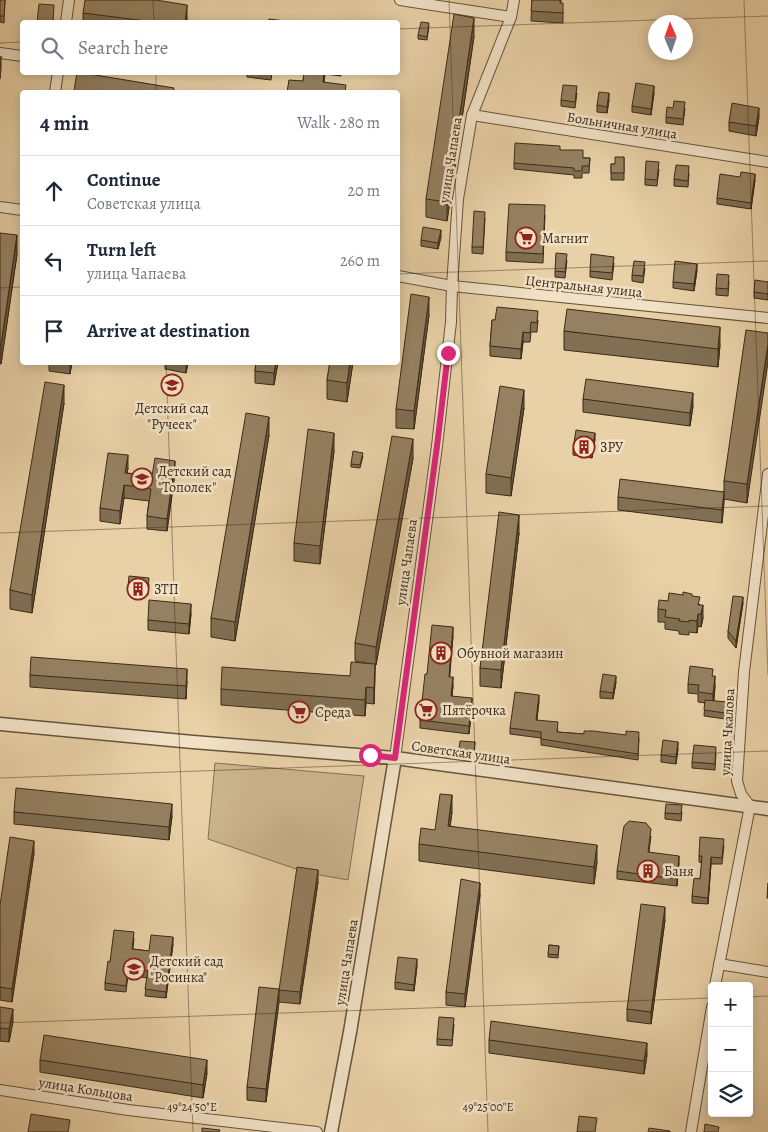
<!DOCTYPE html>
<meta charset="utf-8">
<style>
body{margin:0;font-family:Alegreya,serif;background:#f6f6f7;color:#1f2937}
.controls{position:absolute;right:15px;bottom:15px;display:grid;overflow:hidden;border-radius:5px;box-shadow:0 2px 12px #0003}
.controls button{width:45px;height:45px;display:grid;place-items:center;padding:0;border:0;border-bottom:1px solid #e0e1e3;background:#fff;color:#1f2937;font:25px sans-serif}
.compass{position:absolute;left:648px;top:15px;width:45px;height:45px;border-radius:50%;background:#fff;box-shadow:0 2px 12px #0003;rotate:358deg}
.stop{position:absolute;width:15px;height:15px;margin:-11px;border:4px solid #db2777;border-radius:50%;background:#fff}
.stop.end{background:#db2777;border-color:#fff;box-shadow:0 1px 5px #0008}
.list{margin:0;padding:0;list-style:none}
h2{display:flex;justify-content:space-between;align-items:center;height:65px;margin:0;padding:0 20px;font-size:21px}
h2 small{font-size:16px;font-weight:400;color:#747a83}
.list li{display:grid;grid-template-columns:32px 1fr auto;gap:15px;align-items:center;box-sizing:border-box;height:70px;padding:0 20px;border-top:1px solid #e0e1e3}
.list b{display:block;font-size:19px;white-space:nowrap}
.list p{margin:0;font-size:16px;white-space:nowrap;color:#747a83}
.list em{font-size:16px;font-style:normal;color:#747a83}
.icon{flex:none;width:28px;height:28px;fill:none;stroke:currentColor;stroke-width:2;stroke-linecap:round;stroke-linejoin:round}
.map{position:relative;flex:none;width:768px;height:1132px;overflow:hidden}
.search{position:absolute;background:#fff;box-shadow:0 2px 12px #0003;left:20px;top:20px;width:380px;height:55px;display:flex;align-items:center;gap:12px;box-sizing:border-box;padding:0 18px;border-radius:5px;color:#747a83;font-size:19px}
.panel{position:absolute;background:#fff;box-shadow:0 2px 12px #0003;left:20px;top:90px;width:380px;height:275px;border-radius:5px}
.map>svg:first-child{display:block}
.green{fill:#cbb58e;stroke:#837052}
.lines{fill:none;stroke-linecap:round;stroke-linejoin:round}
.minor-casing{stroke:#66543a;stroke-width:12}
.tertiary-casing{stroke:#66543a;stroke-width:15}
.minor{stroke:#f1e1c6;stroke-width:10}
.tertiary{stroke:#f1e1c6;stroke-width:12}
.wall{fill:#806f53;stroke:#3b2a16}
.shaded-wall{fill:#685a44;stroke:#3b2a16}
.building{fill:#958161;stroke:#3b2a16}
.route{stroke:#db2777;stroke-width:6}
.ticks{fill:none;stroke:#3b2a16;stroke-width:1;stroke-opacity:0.45}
.labels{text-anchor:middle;stroke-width:5;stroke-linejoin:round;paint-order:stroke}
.street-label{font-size:14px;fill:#3b2a16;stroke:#f1e1c6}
.poi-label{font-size:14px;fill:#3b2a16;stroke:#f1e1c6;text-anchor:start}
.ticks-label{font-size:12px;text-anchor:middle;fill:#3b2a16;stroke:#f1e1c6;stroke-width:5;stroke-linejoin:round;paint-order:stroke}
</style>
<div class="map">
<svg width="768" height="1132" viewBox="0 0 768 1132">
<rect width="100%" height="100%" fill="#e9d1a7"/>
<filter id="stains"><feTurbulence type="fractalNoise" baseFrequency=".004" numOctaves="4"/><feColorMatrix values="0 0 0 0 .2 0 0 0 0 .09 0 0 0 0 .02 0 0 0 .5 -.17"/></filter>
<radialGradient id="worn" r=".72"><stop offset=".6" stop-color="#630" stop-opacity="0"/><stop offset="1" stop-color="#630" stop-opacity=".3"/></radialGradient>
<path class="green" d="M 215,763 L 364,776 L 348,880 L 308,873 L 208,839 Z"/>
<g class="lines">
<g class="minor-casing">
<g id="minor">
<path d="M 400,0 L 511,17"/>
<path d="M 66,22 L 69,0"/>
<path d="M 0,53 L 22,56"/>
<path d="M 55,92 L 58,72"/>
<path d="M 472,115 L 768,162"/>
<path d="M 0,207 L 22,210"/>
<path d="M 398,276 L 452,286 L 768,318"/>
<path d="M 395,758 L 437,446 L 451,322 L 452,286 L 458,199 L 472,115 L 511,17 L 514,0"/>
<path d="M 719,964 L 768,972"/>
<path d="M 715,986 L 750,806 L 741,794 L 737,781 L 744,672 L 768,474"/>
<path d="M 0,1090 L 128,1110 L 317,1132"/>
<path d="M 691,1132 L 712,1007"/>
</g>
</g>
<g class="tertiary-casing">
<g id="tertiary">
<path d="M 0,724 L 193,742 L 395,758 L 768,809"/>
<path d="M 331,1132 L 350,1032 L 395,758"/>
</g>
</g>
<use href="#minor" class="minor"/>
<use href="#tertiary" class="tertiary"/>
</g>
<g class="wall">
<path d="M 0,0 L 5,0 L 4,23 L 0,22 Z"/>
<path d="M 532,0 L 561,0 L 561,3 L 563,13 L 563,23 L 531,21 Z"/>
<path d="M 83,13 L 187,17 L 187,22 L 83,22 Z"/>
<path d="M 429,26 L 427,40 L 418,39 L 418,35 Z"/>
<path d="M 474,36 L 447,221 L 426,217 L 426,199 Z"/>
<path d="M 247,72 L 272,72 L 271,80 L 247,77 Z"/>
<path d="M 295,72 L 341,72 L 341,76 L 325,74 L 324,82 L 346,92 L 303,81 L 304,74 Z"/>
<path d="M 577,93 L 575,108 L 561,106 L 561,100 Z"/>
<path d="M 654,93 L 651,115 L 632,112 L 632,106 Z"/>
<path d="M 609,100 L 607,113 L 597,112 L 597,105 Z"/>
<path d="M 673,108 L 685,108 L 683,125 L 666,123 L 666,117 Z"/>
<path d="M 759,117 L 756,136 L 729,131 L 729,122 Z"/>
<path d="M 560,150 L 583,158 L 590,158 L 589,173 L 582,173 L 582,178 L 574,178 L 574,175 L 514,169 L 514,163 Z"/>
<path d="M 624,157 L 624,180 L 611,180 L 611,164 L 615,164 Z"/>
<path d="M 659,169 L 657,186 L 645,185 L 645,179 Z"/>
<path d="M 689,173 L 688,187 L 674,186 L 674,179 Z"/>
<path d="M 755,180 L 751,209 L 717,204 L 717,198 Z"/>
<path d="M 545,215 L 543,263 L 506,261 L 506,252 Z"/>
<path d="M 485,218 L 483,254 L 472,253 L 472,247 Z"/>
<path d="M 0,233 L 17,254 L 1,364 L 0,364 Z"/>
<path d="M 441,237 L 438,249 L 421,246 L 421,240 Z"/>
<path d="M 567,260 L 565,278 L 555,277 L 555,271 Z"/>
<path d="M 614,263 L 612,280 L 590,277 L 590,271 Z"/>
<path d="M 645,268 L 643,283 L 632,281 L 632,275 Z"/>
<path d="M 697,270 L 694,291 L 673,288 L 673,282 Z"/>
<path d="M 729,281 L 728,296 L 716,295 L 716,288 Z"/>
<path d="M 768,282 L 768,300 L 754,298 L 754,292 Z"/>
<path d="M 429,315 L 414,429 L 396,428 L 396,409 Z"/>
<path d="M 492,320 L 538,320 L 537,332 L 531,332 L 530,342 L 523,342 L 521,359 L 490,356 L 490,346 Z"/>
<path d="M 564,331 L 720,345 L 718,367 L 564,350 Z"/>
<path d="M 768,333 L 747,503 L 724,499 L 722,523 L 618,510 L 618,497 L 724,492 L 724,481 Z"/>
<path d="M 49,362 L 72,362 L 70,374 L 49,371 Z"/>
<path d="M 165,362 L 188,362 L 186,373 L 165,369 Z"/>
<path d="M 256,362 L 278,362 L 274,385 L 255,383 L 255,371 Z"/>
<path d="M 330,362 L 353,362 L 347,402 L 327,399 L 327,380 Z"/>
<path d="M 583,399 L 693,406 L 690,426 L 583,412 Z"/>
<path d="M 64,403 L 32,613 L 10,609 L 10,590 Z"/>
<path d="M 524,408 L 511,496 L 486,493 L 486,474 Z"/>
<path d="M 269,435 L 235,641 L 211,637 L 211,618 Z"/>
<path d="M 595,439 L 592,458 L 573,455 L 573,449 Z"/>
<path d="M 334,451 L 320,564 L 294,561 L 294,543 Z"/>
<path d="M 363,456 L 360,468 L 351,467 L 351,464 Z"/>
<path d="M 413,458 L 376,665 L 375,665 L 374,704 L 366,703 L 365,716 L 221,705 L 221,689 L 350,676 L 367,663 L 355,661 L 355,643 Z"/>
<path d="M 128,468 L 127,473 L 152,476 L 175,473 L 167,531 L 147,529 L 147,516 L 149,501 L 124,498 L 120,524 L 100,521 L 100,508 Z"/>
<path d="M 519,533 L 501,688 L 480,686 L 480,668 Z"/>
<path d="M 149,584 L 148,595 L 128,593 L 128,587 Z"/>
<path d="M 692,596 L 700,605 L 703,618 L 701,627 L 698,626 L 697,633 L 689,632 L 689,635 L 679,634 L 679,631 L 665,629 L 665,622 L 658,622 L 658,609 L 668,601 Z"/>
<path d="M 743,603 L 736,648 L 728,638 L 728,631 Z"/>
<path d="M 191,614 L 189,634 L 148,630 L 148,620 Z"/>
<path d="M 453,636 L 449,677 L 453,686 L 452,696 L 472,707 L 469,734 L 420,728 L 420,720 L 427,674 Z"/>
<path d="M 30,675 L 187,681 L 186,699 L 30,687 Z"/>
<path d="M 713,676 L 715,686 L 714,701 L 727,709 L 725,719 L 704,716 L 705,703 L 698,702 L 698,694 L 688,693 L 688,684 Z"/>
<path d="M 616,682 L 613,699 L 600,698 L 600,691 Z"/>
<path d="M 539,701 L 537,720 L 558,729 L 557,732 L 639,738 L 638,760 L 541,745 L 541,738 L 510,734 L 510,728 Z"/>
<path d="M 475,742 L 474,754 L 459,753 L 459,749 Z"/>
<path d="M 678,749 L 676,764 L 661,762 L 661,755 Z"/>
<path d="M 716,753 L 715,770 L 692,768 L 692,762 Z"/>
<path d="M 14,812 L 172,816 L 169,840 L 14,824 Z"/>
<path d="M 452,812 L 450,826 L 597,862 L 594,884 L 419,861 L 419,844 L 435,830 Z"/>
<path d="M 682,812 L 681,821 L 665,819 L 665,813 Z"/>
<path d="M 651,836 L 649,852 L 679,863 L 677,886 L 617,879 L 617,871 Z"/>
<path d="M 724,845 L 722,864 L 711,864 L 708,904 L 692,903 L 692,896 L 700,879 L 702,863 L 699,862 L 699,856 Z"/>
<path d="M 34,853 L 12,1002 L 0,1000 L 0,905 Z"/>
<path d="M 318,882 L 300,1004 L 279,1002 L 266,1102 L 247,1100 L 247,1087 L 279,989 Z"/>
<path d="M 768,883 L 768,898 L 767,898 Z"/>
<path d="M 480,895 L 465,1007 L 446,1005 L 446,992 Z"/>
<path d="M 665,920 L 651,1024 L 627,1021 L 627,1009 Z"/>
<path d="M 134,938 L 133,949 L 149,951 L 173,944 L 166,998 L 145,996 L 147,978 L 128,975 L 126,992 L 105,990 L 105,983 L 110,962 Z"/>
<path d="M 549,945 L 559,946 L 558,958 L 548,957 Z"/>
<path d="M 417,966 L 414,991 L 395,989 L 395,982 Z"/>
<path d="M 0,1007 L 13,1021 L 9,1042 L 0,1041 Z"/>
<path d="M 454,1024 L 452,1046 L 437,1045 L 437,1039 Z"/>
<path d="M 489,1040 L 647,1055 L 644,1074 L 489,1053 Z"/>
<path d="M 40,1060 L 207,1073 L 203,1098 L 40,1072 Z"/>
</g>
<g class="shaded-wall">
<path d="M 187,5 L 187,22 L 185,22 Z"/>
<path d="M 474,18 L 474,36 L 447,221 L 447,202 Z"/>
<path d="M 1,56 L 1,69 L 0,79 L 0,66 Z"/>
<path d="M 324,72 L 325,72 L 323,92 L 323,82 Z"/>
<path d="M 654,86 L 654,93 L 651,115 L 651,109 Z"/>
<path d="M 609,93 L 609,100 L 607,113 L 607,107 Z"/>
<path d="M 759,108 L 759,117 L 756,136 L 756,126 Z"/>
<path d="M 755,174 L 755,180 L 751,209 L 751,203 Z"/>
<path d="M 441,230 L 441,237 L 438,249 L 438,243 Z"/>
<path d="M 17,235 L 17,254 L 1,364 L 1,345 Z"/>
<path d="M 697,264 L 697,270 L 694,291 L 694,284 Z"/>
<path d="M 429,297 L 429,315 L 414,429 L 414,411 Z"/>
<path d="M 720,327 L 720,345 L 718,367 L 718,349 Z"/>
<path d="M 523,332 L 523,342 L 521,359 L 521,349 Z"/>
<path d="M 768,344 L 768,362 L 747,503 L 747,484 Z"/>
<path d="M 70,362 L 72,362 L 70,374 Z"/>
<path d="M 186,362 L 188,362 L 186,373 Z"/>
<path d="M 276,362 L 278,362 L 274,385 L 274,373 Z"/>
<path d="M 350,362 L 353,362 L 347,402 L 347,383 Z"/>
<path d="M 64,385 L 64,403 L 32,613 L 32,595 Z"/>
<path d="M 524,390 L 524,408 L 511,496 L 511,478 Z"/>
<path d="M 693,393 L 693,406 L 690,426 L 690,413 Z"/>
<path d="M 269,417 L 269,435 L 235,641 L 235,622 Z"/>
<path d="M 334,433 L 334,451 L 320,564 L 320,546 Z"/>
<path d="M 595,433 L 595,439 L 592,458 L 592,452 Z"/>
<path d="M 413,439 L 413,458 L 376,665 L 376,647 Z"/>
<path d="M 128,455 L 128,468 L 125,485 L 125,473 Z"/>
<path d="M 175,461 L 175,473 L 167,531 L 167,519 Z"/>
<path d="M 124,485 L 124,498 L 120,524 L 120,511 Z"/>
<path d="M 724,492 L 724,504 L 722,523 L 722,510 Z"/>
<path d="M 519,515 L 519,533 L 501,688 L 501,670 Z"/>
<path d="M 743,597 L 743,603 L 736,648 L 736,641 Z"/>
<path d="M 191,604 L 191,614 L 189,634 L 189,624 Z"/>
<path d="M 703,605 L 703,618 L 701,627 L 701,614 Z"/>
<path d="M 698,614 L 698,626 L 697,633 L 697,621 Z"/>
<path d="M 453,627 L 453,636 L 449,686 L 449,677 Z"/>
<path d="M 375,664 L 375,680 L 374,704 L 374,688 Z"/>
<path d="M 187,669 L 187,681 L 186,699 L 186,686 Z"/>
<path d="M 616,676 L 616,682 L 613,699 L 613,693 Z"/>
<path d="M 715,676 L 715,686 L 713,704 L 713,694 Z"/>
<path d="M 453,677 L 453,686 L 451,704 L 451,696 Z"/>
<path d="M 366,687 L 366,703 L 365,716 L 365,700 Z"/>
<path d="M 539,695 L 539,701 L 536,726 L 536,720 Z"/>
<path d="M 472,698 L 472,707 L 469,734 L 469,726 Z"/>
<path d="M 678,742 L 678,749 L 676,764 L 676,757 Z"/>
<path d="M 452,795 L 452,812 L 448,843 L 448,826 Z"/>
<path d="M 172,804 L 172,816 L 169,840 L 169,827 Z"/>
<path d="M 34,841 L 34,853 L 12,1002 L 12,989 Z"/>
<path d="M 597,845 L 597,862 L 594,884 L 594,867 Z"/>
<path d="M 679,856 L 679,863 L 677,886 L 677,879 Z"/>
<path d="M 711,857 L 711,864 L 708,904 L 708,898 Z"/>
<path d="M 318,870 L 318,882 L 300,1004 L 300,992 Z"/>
<path d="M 480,883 L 480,895 L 465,1007 L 465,994 Z"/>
<path d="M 665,907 L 665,920 L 651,1024 L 651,1012 Z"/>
<path d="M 173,937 L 173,944 L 166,998 L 166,992 Z"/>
<path d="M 417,959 L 417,966 L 414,991 L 414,985 Z"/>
<path d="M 279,989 L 279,1002 L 266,1102 L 266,1089 Z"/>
<path d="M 13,1009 L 13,1021 L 9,1042 L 9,1029 Z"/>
<path d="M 647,1043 L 647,1055 L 644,1074 L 644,1061 Z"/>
<path d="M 207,1060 L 207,1073 L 203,1098 L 203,1085 Z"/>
</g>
<g class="building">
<path d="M 0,0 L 5,0 L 4,16 L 0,16 Z"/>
<path d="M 85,0 L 156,0 L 187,5 L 185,22 L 154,22 L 83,13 Z"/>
<path d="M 532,0 L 560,0 L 560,3 L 563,3 L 563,13 L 531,11 Z"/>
<path d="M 39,4 L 54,5 L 53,22 L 37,22 Z"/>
<path d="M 454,14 L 474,18 L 447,202 L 426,199 Z"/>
<path d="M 269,19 L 286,21 L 286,22 L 268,22 Z"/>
<path d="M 421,22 L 429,23 L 427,37 L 418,35 Z"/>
<path d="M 77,72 L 174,88 L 173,92 L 81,92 L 74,91 Z"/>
<path d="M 304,72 L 324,72 L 323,82 L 346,85 L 345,92 L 287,92 L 289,80 L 303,81 Z"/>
<path d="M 636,83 L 654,86 L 651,109 L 632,106 Z"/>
<path d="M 563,85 L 577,86 L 575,102 L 561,100 Z"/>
<path d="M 599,92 L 609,93 L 607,107 L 597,105 Z"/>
<path d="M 674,101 L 685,102 L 683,119 L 666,117 L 667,107 L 673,108 Z"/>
<path d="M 732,103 L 759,108 L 756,126 L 729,122 Z"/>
<path d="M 515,143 L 560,146 L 560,150 L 583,150 L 583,158 L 590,158 L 589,166 L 582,166 L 582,171 L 574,171 L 574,168 L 514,163 Z"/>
<path d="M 615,157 L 624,157 L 624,173 L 611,173 L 611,164 L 615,164 Z"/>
<path d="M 646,161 L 659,162 L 657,180 L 645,179 Z"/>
<path d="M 676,165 L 689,166 L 688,181 L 674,179 Z"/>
<path d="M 741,172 L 755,174 L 751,203 L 717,198 L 720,174 L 740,177 Z"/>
<path d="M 509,204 L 545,205 L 543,254 L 506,252 Z"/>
<path d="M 474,211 L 485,212 L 483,247 L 472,247 Z"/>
<path d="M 423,227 L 441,230 L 438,243 L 421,240 Z"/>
<path d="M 0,233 L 17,235 L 1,345 L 0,345 Z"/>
<path d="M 556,253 L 567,254 L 565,272 L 555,271 Z"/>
<path d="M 591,254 L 614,257 L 612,273 L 590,271 Z"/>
<path d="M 634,261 L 645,262 L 643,276 L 632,275 Z"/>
<path d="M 675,261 L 697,264 L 694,284 L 673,282 Z"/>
<path d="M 717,274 L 729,275 L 728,289 L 716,288 Z"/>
<path d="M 755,280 L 768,282 L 768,294 L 754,292 Z"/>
<path d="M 411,294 L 429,297 L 414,411 L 396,409 Z"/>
<path d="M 497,307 L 538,311 L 537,323 L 531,322 L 530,333 L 523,332 L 521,349 L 490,346 L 492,320 L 495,320 Z"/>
<path d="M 567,309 L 720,327 L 718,349 L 564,331 Z"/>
<path d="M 746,330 L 768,333 L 768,344 L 747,484 L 724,481 Z"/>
<path d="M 256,362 L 276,362 L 274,373 L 255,371 Z"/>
<path d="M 330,362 L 350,362 L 347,383 L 327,380 Z"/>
<path d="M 586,379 L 693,393 L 690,413 L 583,399 Z"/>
<path d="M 45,382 L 64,385 L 32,595 L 10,590 Z"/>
<path d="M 500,386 L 524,390 L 511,478 L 486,474 Z"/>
<path d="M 246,413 L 269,417 L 235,622 L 211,618 Z"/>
<path d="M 308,429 L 334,433 L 320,546 L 294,543 Z"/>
<path d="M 576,430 L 595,433 L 592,452 L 573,449 Z"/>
<path d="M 392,436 L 413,439 L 376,647 L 355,643 Z"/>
<path d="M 353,451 L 363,453 L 360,465 L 351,464 Z"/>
<path d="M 108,453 L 128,455 L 125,473 L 152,476 L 155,458 L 175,461 L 167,519 L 147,516 L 151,489 L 124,485 L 120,511 L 100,508 Z"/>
<path d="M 620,479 L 724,492 L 722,510 L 618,497 Z"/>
<path d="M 499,512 L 519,515 L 501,670 L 480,668 Z"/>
<path d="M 129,576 L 149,578 L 148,589 L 128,587 Z"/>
<path d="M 683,592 L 692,594 L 692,596 L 700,597 L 698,605 L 703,605 L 701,614 L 698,614 L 697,621 L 689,620 L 689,622 L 679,621 L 680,619 L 665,617 L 666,610 L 658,609 L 659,600 L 668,601 L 669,593 L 683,595 Z"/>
<path d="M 733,596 L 743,597 L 736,641 L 728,631 Z"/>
<path d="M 149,600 L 191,604 L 189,624 L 148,620 Z"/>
<path d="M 432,625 L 453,627 L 449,677 L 453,677 L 451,696 L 472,698 L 469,726 L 420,720 L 425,674 L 427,674 Z"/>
<path d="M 31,657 L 187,669 L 186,686 L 30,675 Z"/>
<path d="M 351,662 L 375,664 L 374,688 L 366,687 L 365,700 L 221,689 L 222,667 L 350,676 Z"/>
<path d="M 690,666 L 713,669 L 712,676 L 715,676 L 713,694 L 698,692 L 699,685 L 688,684 Z"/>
<path d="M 603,674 L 616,676 L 613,693 L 600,691 Z"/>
<path d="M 515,692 L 539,695 L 536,720 L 558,722 L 557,732 L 584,734 L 584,731 L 593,731 L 626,735 L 626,731 L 639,732 L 638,754 L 541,739 L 541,732 L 510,728 Z"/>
<path d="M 705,700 L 727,702 L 725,713 L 704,710 Z"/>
<path d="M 663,740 L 678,742 L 676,757 L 661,755 Z"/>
<path d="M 460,741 L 475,742 L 474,751 L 459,749 Z"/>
<path d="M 694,745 L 716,747 L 715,764 L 692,762 Z"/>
<path d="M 16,788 L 172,804 L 169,827 L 14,812 Z"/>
<path d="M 440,794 L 452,795 L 448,826 L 597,845 L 594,867 L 419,844 L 421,828 L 435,830 Z"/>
<path d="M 666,804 L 682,805 L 681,814 L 665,813 Z"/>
<path d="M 629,821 L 646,823 L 651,829 L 648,852 L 679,856 L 677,879 L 617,871 L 624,826 Z"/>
<path d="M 10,837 L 34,841 L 12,989 L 0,987 L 0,905 Z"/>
<path d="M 700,837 L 724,839 L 722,858 L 711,857 L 708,898 L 692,896 L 694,878 L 700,879 L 702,856 L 699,856 Z"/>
<path d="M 297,867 L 318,870 L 300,992 L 279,990 Z"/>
<path d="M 461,879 L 480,883 L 465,994 L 446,992 Z"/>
<path d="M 641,904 L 665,907 L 651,1012 L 627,1009 Z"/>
<path d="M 114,930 L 134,932 L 132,949 L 149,951 L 151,935 L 173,937 L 166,992 L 145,989 L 148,971 L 128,969 L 126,986 L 105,983 L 108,961 L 110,962 Z"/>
<path d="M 549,945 L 559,946 L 558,955 L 548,954 Z"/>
<path d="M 398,957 L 417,959 L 414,985 L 395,982 Z"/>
<path d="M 259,987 L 279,989 L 266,1089 L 247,1087 Z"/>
<path d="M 0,1007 L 13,1009 L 9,1029 L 0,1028 Z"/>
<path d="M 749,1009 L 751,1009 L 749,1024 Z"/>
<path d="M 439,1017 L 454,1018 L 452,1040 L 437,1039 Z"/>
<path d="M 491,1021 L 647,1043 L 644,1061 L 489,1040 Z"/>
<path d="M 44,1035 L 207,1060 L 203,1085 L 40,1060 Z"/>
<path d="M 31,1114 L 70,1120 L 68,1132 L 28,1132 Z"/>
<path d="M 579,1116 L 597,1118 L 595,1132 L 577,1132 Z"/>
<path d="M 705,1124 L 719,1127 L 718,1132 L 704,1132 Z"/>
<path d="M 202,1128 L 220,1130 L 219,1132 L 202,1132 Z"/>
<path d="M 649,1128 L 670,1131 L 670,1132 L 648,1132 Z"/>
</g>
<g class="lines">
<path class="route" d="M 370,755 L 395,758 L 437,446 L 448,353"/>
</g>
<path class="ticks" d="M 153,0 L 154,22M 449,0 L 488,1132M 744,0 L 768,675M 398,29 L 768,16M 0,43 L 22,42M 156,72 L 156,92M 398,274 L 768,261M 0,288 L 22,287M 166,362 L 193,1132M 0,533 L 768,506M 0,778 L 768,751M 749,997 L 768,996M 0,1023 L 712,998"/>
<defs>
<g id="supermarket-ring" transform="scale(1.125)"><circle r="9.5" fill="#f1e1c6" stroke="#8f2418" stroke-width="1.5"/><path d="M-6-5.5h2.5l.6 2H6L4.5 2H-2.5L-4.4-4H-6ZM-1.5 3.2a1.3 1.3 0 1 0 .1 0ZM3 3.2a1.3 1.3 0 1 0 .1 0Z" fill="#8f2418"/></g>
<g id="school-ring" transform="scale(1.125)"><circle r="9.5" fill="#f1e1c6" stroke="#8f2418" stroke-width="1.5"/><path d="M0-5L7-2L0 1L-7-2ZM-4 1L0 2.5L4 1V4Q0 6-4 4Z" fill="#8f2418"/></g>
<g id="building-ring" transform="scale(1.125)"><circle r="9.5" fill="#f1e1c6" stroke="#8f2418" stroke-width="1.5"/><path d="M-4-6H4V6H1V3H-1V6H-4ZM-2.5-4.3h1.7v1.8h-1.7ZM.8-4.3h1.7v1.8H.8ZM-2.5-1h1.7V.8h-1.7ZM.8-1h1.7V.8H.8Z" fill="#8f2418"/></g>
</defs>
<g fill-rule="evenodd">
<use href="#supermarket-ring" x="526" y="238"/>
<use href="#school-ring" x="172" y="385"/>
<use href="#building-ring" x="584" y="447"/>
<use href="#school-ring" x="142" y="479"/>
<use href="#building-ring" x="138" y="589"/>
<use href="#building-ring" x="441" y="653"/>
<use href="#supermarket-ring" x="426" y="710"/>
<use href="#supermarket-ring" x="299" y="712"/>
<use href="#building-ring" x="648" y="871"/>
<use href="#school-ring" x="134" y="969"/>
</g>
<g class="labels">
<g class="street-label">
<text transform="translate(622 125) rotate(9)" y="5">Больничная улица</text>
<text transform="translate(450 160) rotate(-81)" y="5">улица Чапаева</text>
<text transform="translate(584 286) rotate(6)" y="5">Центральная улица</text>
<text transform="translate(406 562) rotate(-82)" y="5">улица Чапаева</text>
<text transform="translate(727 732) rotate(-87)" y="5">улица Чкалова</text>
<text transform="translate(461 752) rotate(8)" y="5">Советская улица</text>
<text transform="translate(346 962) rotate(-81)" y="5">улица Чапаева</text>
<text transform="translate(86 1089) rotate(9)" y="5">улица Кольцова</text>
</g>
<g class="poi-label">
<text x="542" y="243">Магнит</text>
<text x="172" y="413" text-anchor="middle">Детский сад<tspan x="172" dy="16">"Ручеек"</tspan></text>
<text x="600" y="452">ЗРУ</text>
<text x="158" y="476">Детский сад<tspan x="158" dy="16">"Тополек"</tspan></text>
<text x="154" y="594">ЗТП</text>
<text x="457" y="658">Обувной магазин</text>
<text x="442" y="715">Пятёрочка</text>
<text x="315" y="717">Среда</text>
<text x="664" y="876">Баня</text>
<text x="150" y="966">Детский сад<tspan x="150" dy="16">"Росинка"</tspan></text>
</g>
</g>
<g class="ticks-label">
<text x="192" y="1111">49°24'50"E</text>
<text x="488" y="1111">49°25'00"E</text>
</g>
<rect width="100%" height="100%" filter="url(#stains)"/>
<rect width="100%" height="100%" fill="url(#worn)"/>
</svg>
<div class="controls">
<button>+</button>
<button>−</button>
<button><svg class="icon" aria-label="layers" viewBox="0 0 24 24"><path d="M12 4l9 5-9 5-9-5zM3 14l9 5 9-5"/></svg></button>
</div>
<svg class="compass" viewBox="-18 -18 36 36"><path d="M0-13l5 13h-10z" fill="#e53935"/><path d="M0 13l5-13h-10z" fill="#747a83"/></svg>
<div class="stop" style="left:370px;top:755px"></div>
<div class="stop end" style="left:448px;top:353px"></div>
<div class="search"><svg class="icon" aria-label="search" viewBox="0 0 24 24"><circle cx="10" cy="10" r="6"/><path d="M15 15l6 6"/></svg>Search here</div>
<section class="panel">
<h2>4 min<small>Walk · 280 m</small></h2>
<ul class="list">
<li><svg class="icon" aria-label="ahead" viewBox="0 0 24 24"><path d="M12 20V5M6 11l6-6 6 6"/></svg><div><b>Continue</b><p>Советская улица</p></div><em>20 m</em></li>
<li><svg class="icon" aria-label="left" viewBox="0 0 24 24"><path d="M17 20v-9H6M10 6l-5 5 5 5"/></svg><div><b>Turn left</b><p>улица Чапаева</p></div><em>260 m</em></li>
<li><svg class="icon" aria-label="arrive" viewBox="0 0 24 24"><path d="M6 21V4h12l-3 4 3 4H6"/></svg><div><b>Arrive at destination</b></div></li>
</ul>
</section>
</div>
